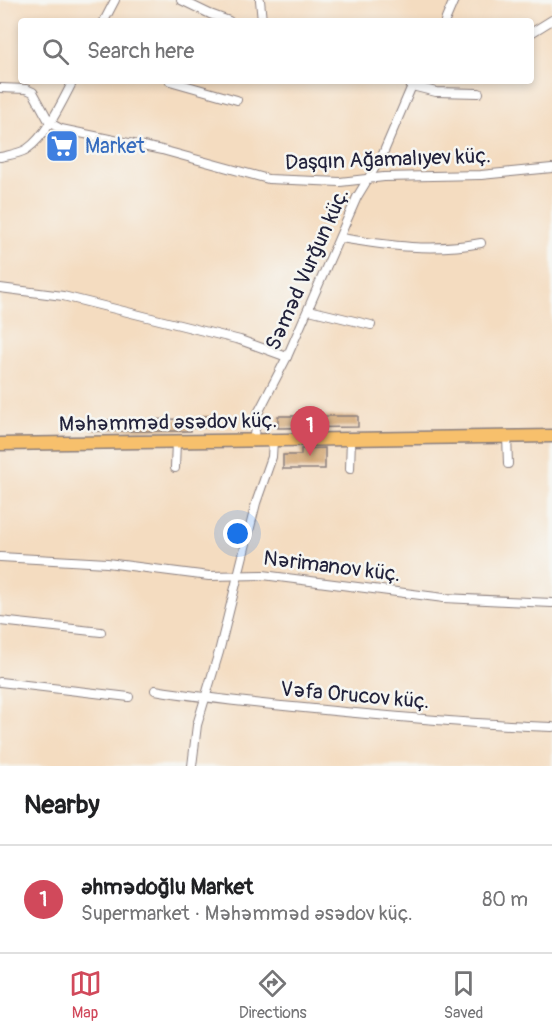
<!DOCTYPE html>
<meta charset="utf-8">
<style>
body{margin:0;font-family:Pangolin,sans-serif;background:#f2f2f2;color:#202124}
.you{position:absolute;left:238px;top:534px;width:21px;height:21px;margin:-15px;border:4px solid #fff;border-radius:50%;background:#1a73e8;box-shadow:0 0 0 9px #1a73e833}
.badge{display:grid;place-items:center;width:39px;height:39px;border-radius:50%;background:#d1495b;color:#fff;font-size:20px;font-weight:700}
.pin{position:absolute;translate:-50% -50px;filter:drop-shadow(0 2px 3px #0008)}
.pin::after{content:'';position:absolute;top:32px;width:21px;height:18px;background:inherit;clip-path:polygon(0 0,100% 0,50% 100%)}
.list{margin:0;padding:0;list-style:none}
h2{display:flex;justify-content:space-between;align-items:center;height:78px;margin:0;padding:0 24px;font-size:26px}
h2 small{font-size:20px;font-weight:400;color:#757577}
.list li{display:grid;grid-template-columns:39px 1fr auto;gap:18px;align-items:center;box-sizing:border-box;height:108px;padding:0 24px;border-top:2px solid #e0e0e0}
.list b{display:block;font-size:22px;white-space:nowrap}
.list p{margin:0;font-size:20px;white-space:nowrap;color:#757577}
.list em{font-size:20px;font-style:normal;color:#757577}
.icon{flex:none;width:33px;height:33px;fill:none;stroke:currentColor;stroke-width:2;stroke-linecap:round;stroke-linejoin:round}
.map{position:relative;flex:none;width:552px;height:766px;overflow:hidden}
.search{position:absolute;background:#fff;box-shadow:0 3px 9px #0003;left:18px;right:18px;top:18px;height:66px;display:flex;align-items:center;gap:15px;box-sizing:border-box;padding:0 21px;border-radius:6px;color:#757577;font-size:22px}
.sheet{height:186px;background:#fff}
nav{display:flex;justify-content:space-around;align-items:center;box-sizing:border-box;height:84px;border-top:2px solid #e0e0e0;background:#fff;font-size:16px;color:#757577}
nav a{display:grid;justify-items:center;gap:3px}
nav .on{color:#d1495b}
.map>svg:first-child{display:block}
.building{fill:#ce9c63}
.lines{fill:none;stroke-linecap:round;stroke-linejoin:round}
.minor-casing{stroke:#8b7f7e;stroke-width:10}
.primary-casing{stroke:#8b7f7e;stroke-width:15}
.minor{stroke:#fff;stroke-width:8}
.primary{stroke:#f7c06c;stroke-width:12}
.labels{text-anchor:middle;stroke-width:5;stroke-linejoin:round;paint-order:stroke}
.shop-label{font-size:21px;fill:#366cbe;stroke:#f6f6f2;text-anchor:start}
.street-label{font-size:21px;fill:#22223b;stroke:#f6f6f2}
</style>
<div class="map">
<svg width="552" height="766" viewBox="0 0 552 766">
<rect width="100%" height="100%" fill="#f6f6f2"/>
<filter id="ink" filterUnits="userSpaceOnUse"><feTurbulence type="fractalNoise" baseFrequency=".0167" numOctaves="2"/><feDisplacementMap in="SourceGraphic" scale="12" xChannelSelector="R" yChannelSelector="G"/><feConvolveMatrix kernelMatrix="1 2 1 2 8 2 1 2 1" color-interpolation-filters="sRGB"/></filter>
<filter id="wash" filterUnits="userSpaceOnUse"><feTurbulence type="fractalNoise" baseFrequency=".008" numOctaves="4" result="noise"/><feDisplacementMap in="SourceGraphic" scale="24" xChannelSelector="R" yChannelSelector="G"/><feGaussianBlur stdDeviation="1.35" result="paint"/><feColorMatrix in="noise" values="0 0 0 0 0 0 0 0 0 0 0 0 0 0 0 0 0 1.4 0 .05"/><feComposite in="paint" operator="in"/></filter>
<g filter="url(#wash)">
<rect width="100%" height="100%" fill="#f4dcc0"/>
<g id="blocks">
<g class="building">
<path d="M 202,416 L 216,416 L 216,427 L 191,428 L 191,431 L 93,431 L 92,420 L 202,419 Z"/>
<path d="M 278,416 L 358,416 L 358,427 L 278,428 Z"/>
<path d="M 325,448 L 325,469 L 283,469 L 283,455 L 301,455 L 301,449 Z"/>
</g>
</g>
</g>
<g filter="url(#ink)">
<use href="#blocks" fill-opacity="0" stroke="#8b7f7e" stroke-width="1.5"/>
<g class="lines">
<g class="minor-casing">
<g id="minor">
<path d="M 181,0 L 210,14 L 229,21"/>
<path d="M 260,0 L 262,21"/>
<path d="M 104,21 L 115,0"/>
<path d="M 445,21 L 454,0"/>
<path d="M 531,33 L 552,20"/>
<path d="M 170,81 L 237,100"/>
<path d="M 412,86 L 436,92 L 479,93"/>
<path d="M 0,88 L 26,89 L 33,92 L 50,123 L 61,129 L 162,150 L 268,179 L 340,182 L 384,177 L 481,175 L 552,168"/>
<path d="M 0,157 C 9,155 19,154 27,149 C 47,135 62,102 73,81"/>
<path d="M 341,238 C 389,246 433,252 481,243"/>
<path d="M 0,288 L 63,296 L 240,340 L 287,357"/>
<path d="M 309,310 L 371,325"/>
<path d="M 507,436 L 508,464"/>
<path d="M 253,440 L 258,413 L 287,357 L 357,197 L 382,156 L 414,81"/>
<path d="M 175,468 L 176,441"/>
<path d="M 350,469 L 351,438"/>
<path d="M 0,557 L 107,563 L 209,576 L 263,575 L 444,598 L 552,603"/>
<path d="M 0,621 L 101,632"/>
<path d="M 0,682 L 129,697"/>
<path d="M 155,690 C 208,699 261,704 314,709 C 394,717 473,724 552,727"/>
<path d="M 192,766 L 197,725 L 219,652 L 256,503 L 272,457 L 273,440"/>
</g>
</g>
<g class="primary-casing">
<path id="primary" d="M 0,444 L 552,436"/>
</g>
<use href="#minor" class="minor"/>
<use href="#primary" class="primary"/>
</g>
</g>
<defs>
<g id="supermarket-square" transform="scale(1.725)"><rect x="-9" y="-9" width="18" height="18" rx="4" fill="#3f7fe0" stroke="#f6f6f2"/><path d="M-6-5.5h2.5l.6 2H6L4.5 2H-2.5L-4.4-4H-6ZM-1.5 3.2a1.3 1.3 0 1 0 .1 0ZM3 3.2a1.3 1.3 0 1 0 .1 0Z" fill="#fff"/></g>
</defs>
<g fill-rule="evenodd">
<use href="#supermarket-square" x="62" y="146"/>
</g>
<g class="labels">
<g class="shop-label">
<text x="85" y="153">Market</text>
</g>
<g class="street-label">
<text transform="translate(388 159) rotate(-2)" y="7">Daşqın Ağamalıyev küç.</text>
<text transform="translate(307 269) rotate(-66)" y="7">Səməd Vurğun küç.</text>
<text transform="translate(168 422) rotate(-1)" y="7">Məhəmməd Əsədov küç.</text>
<text transform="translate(332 566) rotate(7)" y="7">Nərimanov küç.</text>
<text transform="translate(355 695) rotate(5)" y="7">Vəfa Orucov küç.</text>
</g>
</g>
</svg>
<div class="you"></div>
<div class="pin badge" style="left:310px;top:456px">1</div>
<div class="search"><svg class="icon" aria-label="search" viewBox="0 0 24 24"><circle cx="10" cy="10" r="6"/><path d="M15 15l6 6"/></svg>Search here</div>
</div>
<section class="sheet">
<h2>Nearby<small></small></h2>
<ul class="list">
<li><span class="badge">1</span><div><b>Əhmədoğlu Market</b><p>Supermarket · Məhəmməd Əsədov küç.</p></div><em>80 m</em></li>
</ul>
</section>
<nav>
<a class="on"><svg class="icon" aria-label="map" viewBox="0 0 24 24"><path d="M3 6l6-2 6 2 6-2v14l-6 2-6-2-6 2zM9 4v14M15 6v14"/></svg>Map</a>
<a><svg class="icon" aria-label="directions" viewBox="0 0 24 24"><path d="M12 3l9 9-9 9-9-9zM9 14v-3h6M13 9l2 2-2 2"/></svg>Directions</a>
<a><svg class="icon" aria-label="saved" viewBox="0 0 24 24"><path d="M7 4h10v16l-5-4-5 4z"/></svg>Saved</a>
</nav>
